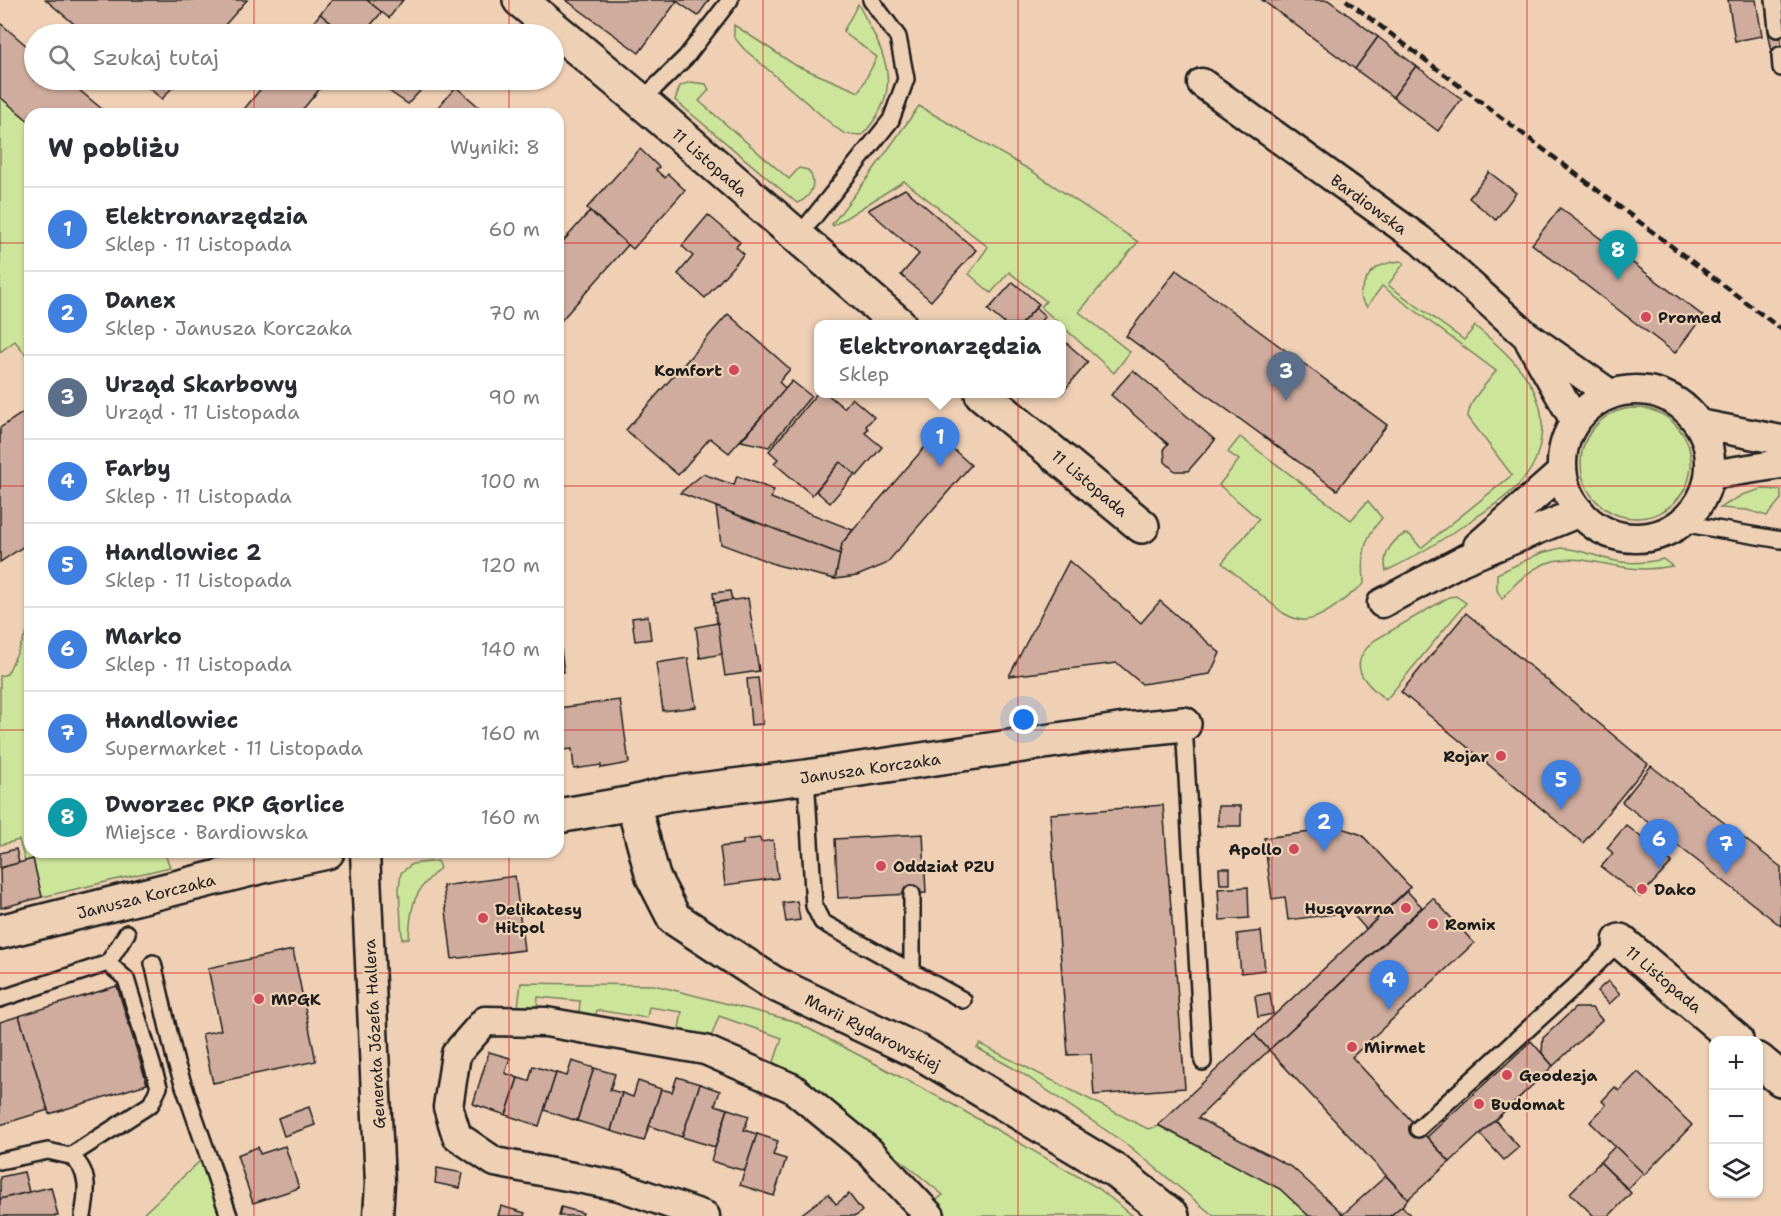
<!DOCTYPE html>
<html lang="pl">
<meta charset="utf-8">
<style>
body{margin:0;font-family:"Shantell Sans",sans-serif;background:#f2f2f3;color:#2b2b33}
.controls{position:absolute;right:18px;bottom:18px;display:grid;overflow:hidden;border-radius:12px;box-shadow:0 2px 4px #0004}
.controls button{width:54px;height:54px;display:grid;place-items:center;padding:0;border:0;border-bottom:2px solid #e1e1e2;background:#fff;color:#2b2b33;font:30px sans-serif}
.you{position:absolute;left:1024px;top:720px;width:21px;height:21px;margin:-15px;border:4px solid #fff;border-radius:50%;background:#1a73e8;box-shadow:0 0 0 9px #1a73e833}
.badge{display:grid;place-items:center;width:39px;height:39px;border-radius:50%;background:#d1495b;color:#fff;font-size:20px;font-weight:700}
.pin{position:absolute;translate:-50% -50px;filter:drop-shadow(0 2px 3px #0008)}
.pin::after{content:'';position:absolute;top:32px;width:21px;height:18px;background:inherit;clip-path:polygon(0 0,100% 0,50% 100%)}
.popup{position:absolute;left:814px;top:320px;width:252px;height:78px;box-sizing:border-box;display:grid;place-content:center;border-radius:12px;background:#fff;filter:drop-shadow(0 2px 4px #0005);font-size:20px;white-space:nowrap;color:#7c7c81}
.popup b{font-size:22px;color:#2b2b33}
.popup::after{content:'';position:absolute;left:50%;top:100%;margin-left:-12px;border:12px solid transparent;border-top-color:#fff}
.list{margin:0;padding:0;list-style:none}
h2{display:flex;justify-content:space-between;align-items:center;height:78px;margin:0;padding:0 24px;font-size:26px}
h2 small{font-size:20px;font-weight:400;color:#7c7c81}
.list li{display:grid;grid-template-columns:39px 1fr auto;gap:18px;align-items:center;box-sizing:border-box;height:84px;padding:0 24px;border-top:2px solid #e1e1e2}
.list b{display:block;font-size:22px;white-space:nowrap}
.list p{margin:0;font-size:20px;white-space:nowrap;color:#7c7c81}
.list em{font-size:20px;font-style:normal;color:#7c7c81}
.icon{flex:none;width:33px;height:33px;fill:none;stroke:currentColor;stroke-width:2;stroke-linecap:round;stroke-linejoin:round}
.map{position:relative;flex:none;width:1781px;height:1216px;overflow:hidden}
.search{position:absolute;background:#fff;box-shadow:0 2px 4px #0004;left:24px;top:24px;width:540px;height:66px;display:flex;align-items:center;gap:15px;box-sizing:border-box;padding:0 21px;border-radius:33px;color:#7c7c81;font-size:22px}
.panel{position:absolute;background:#fff;box-shadow:0 2px 4px #0004;left:24px;top:108px;width:540px;height:750px;border-radius:18px}
.map>svg:first-child{display:block}
.green{fill:#cde59a;stroke:#74805b;stroke-width:1.5}
.building{fill:#d0ac9e;stroke:#1c1c1c;stroke-width:1.5}
.lines{fill:none;stroke-linecap:round;stroke-linejoin:round}
.service-casing{stroke:#1c1c1c;stroke-width:20}
.minor-casing{stroke:#1c1c1c;stroke-width:33}
.tertiary-casing{stroke:#1c1c1c;stroke-width:38}
.service{stroke:#eed1b4;stroke-width:15}
.minor{stroke:#eed1b4;stroke-width:28}
.tertiary{stroke:#eed1b4;stroke-width:33}
.rail{stroke:#1c1c1c;stroke-width:4.5;stroke-dasharray:9 4.5;stroke-linecap:butt}
.grid{fill:none;stroke:#d62828;stroke-width:1.5;stroke-opacity:0.55}
.poi-dot{fill:#d1495b;stroke:#eed1b4;stroke-width:2}
.labels{text-anchor:middle;stroke-width:4.5;stroke-linejoin:round;paint-order:stroke}
.street-label{font-size:16px;fill:#1c1c1c;stroke:#eed1b4}
.poi-label{font-size:16px;font-weight:bold;fill:#1c1c1c;stroke:#eed1b4;text-anchor:start}
</style>
<div class="map">
<svg width="1781" height="1216" viewBox="0 0 1781 1216">
<rect width="100%" height="100%" fill="#f0d0b5"/>
<filter id="ink" filterUnits="userSpaceOnUse"><feTurbulence type="fractalNoise" baseFrequency=".0167" numOctaves="2"/><feDisplacementMap in="SourceGraphic" scale="12" xChannelSelector="R" yChannelSelector="G"/><feConvolveMatrix kernelMatrix="1 2 1 2 8 2 1 2 1" color-interpolation-filters="sRGB"/></filter>
<g filter="url(#ink)">
<g class="green">
<path d="M 858,4 C 884,53 907,88 862,135 L 845,134 L 835,127 L 744,49 L 734,37 L 734,25 L 795,65 L 859,92 L 877,57 L 843,32 Z"/>
<path d="M 690,82 L 706,84 L 709,90 L 699,101 L 789,179 L 799,168 L 808,170 C 818,183 811,198 797,203 L 675,100 L 680,86 Z"/>
<path d="M 0,97 L 30,122 L 30,360 L 15,341 L 0,352 Z"/>
<path d="M 919,106 L 1030,170 L 1138,242 L 1079,312 L 1130,352 L 1114,373 L 1041,307 L 1046,301 L 1009,272 L 991,293 L 969,274 L 988,247 L 904,181 L 833,226 L 832,224 L 869,176 Z"/>
<path d="M 1401,261 L 1404,263 L 1388,285 L 1464,340 L 1475,326 C 1510,355 1552,391 1540,443 C 1538,455 1534,466 1526,476 C 1512,495 1488,509 1469,522 C 1442,540 1416,557 1386,571 C 1382,555 1391,541 1405,534 L 1410,535 L 1421,548 L 1512,475 L 1468,417 C 1469,399 1486,385 1496,371 L 1382,286 L 1367,307 L 1360,297 L 1361,291 C 1369,269 1379,263 1401,261 Z"/>
<circle cx="1636" cy="463" r="55"/>
<path d="M 1240,437 L 1351,520 L 1368,501 L 1382,518 C 1362,540 1362,555 1364,584 C 1347,596 1327,617 1306,620 C 1298,621 1290,617 1283,613 L 1222,563 L 1259,519 L 1219,485 L 1239,460 L 1228,452 Z"/>
<path d="M 1762,489 L 1781,490 L 1781,499 L 1767,516 L 1747,510 L 1720,508 L 1742,495 Z"/>
<path d="M 1561,548 C 1582,549 1600,559 1621,562 C 1635,564 1650,562 1663,559 L 1672,566 C 1599,582 1563,523 1502,599 L 1497,590 L 1497,574 L 1541,553 Z"/>
<path d="M 1456,596 L 1466,603 L 1386,700 C 1363,681 1345,665 1375,640 L 1449,597 Z"/>
<path d="M 30,626 L 30,852 L 164,852 L 170,867 L 42,897 L 33,860 L 25,861 L 19,840 L 0,845 L 0,676 L 7,674 Z"/>
<path d="M 437,861 L 440,868 C 413,892 411,904 409,938 L 402,939 L 399,888 L 401,873 L 412,864 Z"/>
<path d="M 521,983 L 654,985 L 794,1021 L 950,1103 L 1098,1188 L 1133,1216 L 938,1216 L 930,1205 L 943,1195 L 845,1114 L 786,1070 L 773,1065 L 782,1038 L 719,1016 L 710,1040 L 678,1035 L 682,1012 L 649,1007 L 647,1018 L 597,1010 L 592,1027 L 578,1025 L 580,1001 L 538,997 L 536,1018 L 517,1015 Z"/>
<path d="M 980,1044 L 1148,1129 L 1159,1126 L 1280,1189 L 1309,1216 L 1214,1216 L 1129,1146 L 1020,1072 L 977,1048 Z"/>
<path d="M 219,1158 L 239,1216 L 141,1216 L 199,1162 Z"/>
</g>
<g class="building">
<path d="M 46,0 L 247,0 L 217,34 L 86,34 Z"/>
<path d="M 332,0 L 367,0 L 382,12 L 363,34 L 345,34 L 320,14 Z"/>
<path d="M 367,0 L 403,0 L 389,18 Z"/>
<path d="M 566,0 L 675,0 L 677,1 L 639,53 Z"/>
<path d="M 675,0 L 709,0 L 698,16 Z"/>
<path d="M 1262,0 L 1328,0 L 1378,37 L 1355,69 Z"/>
<path d="M 1728,0 L 1756,0 L 1762,36 L 1735,41 Z"/>
<path d="M 320,14 L 345,34 L 304,34 Z"/>
<path d="M 0,23 L 34,52 L 34,80 L 67,80 L 108,114 L 30,114 L 30,122 L 0,97 Z"/>
<path d="M 1781,29 L 1781,55 L 1773,57 L 1768,31 Z"/>
<path d="M 1378,37 L 1416,66 L 1393,97 L 1355,69 Z"/>
<path d="M 1416,66 L 1462,99 L 1438,131 L 1393,97 Z"/>
<path d="M 139,80 L 179,80 L 162,99 Z"/>
<path d="M 268,80 L 327,80 L 299,114 L 240,114 Z"/>
<path d="M 390,80 L 430,80 L 408,104 L 383,87 Z"/>
<path d="M 456,87 L 487,114 L 432,114 Z"/>
<path d="M 640,149 L 659,167 L 656,170 L 665,178 L 668,174 L 685,190 L 633,249 L 587,208 Z"/>
<path d="M 1489,172 L 1516,193 L 1496,220 L 1469,198 Z"/>
<path d="M 905,189 L 976,250 L 931,301 L 901,275 L 919,254 L 868,210 Z"/>
<path d="M 1560,208 L 1703,316 L 1675,353 L 1532,244 Z"/>
<path d="M 590,211 L 628,245 L 558,324 L 558,247 Z"/>
<path d="M 708,215 L 740,242 L 736,247 L 744,254 L 705,298 L 678,274 L 693,256 L 682,246 Z"/>
<path d="M 1176,270 L 1387,425 L 1337,490 L 1126,336 Z"/>
<path d="M 1013,282 L 1039,304 L 1021,324 L 1005,324 L 988,310 Z"/>
<path d="M 1036,308 L 1045,316 L 1038,324 L 1021,324 Z"/>
<path d="M 728,314 L 790,369 L 779,382 L 786,389 L 729,453 L 710,438 L 678,475 L 626,430 Z"/>
<path d="M 1062,339 L 1088,362 L 1062,393 Z"/>
<path d="M 1133,370 L 1215,440 L 1188,471 L 1175,471 L 1165,462 L 1164,448 L 1168,444 L 1111,395 Z"/>
<path d="M 792,381 L 811,396 L 769,447 L 741,441 Z"/>
<path d="M 818,392 L 827,394 L 844,408 L 852,398 L 874,417 L 866,426 L 868,429 L 865,433 L 882,447 L 857,476 L 840,462 L 812,495 L 774,463 L 778,459 L 769,451 Z"/>
<path d="M 30,408 L 30,542 L 0,562 L 0,428 Z"/>
<path d="M 936,434 L 971,465 L 886,564 L 857,576 L 835,579 L 842,543 Z"/>
<path d="M 840,462 L 855,474 L 830,503 L 816,491 Z"/>
<path d="M 703,474 L 734,485 L 737,476 L 774,490 L 771,498 L 853,530 L 842,543 L 840,554 L 680,493 Z"/>
<path d="M 716,507 L 840,554 L 835,579 L 777,565 L 721,544 Z"/>
<path d="M 1069,561 L 1141,623 L 1160,601 L 1220,653 L 1210,674 L 1142,684 L 1117,663 L 1009,676 Z"/>
<path d="M 730,591 L 732,600 L 714,603 L 713,593 Z"/>
<path d="M 748,598 L 759,671 L 725,676 L 714,603 Z"/>
<path d="M 1466,613 L 1648,764 L 1583,843 L 1401,692 Z"/>
<path d="M 648,616 L 651,639 L 635,641 L 632,618 Z"/>
<path d="M 718,623 L 722,654 L 700,658 L 696,627 Z"/>
<path d="M 558,627 L 564,672 L 558,672 Z"/>
<path d="M 688,658 L 696,707 L 663,711 L 656,663 Z"/>
<path d="M 758,678 L 763,724 L 751,725 L 747,679 Z"/>
<path d="M 620,700 L 629,763 L 601,768 L 601,765 L 574,769 L 572,749 L 563,750 L 558,708 Z"/>
<path d="M 1651,766 L 1781,867 L 1781,926 L 1622,802 Z"/>
<path d="M 1163,805 L 1185,1088 L 1094,1095 L 1091,1054 L 1068,1055 L 1050,814 Z"/>
<rect x="1218" y="806" width="23" height="20"/>
<path d="M 1626,825 L 1672,862 L 1640,897 L 1601,867 L 1613,853 L 1607,848 Z"/>
<path d="M 1342,828 L 1362,835 L 1410,887 L 1366,929 L 1351,912 L 1288,920 L 1285,897 L 1272,899 L 1264,838 Z"/>
<path d="M 923,834 L 926,893 L 838,898 L 835,839 Z"/>
<path d="M 760,838 L 761,842 L 773,840 L 778,878 L 725,885 L 720,847 L 743,844 L 743,840 Z"/>
<path d="M 16,849 L 19,863 L 0,868 L 0,853 Z"/>
<path d="M 33,859 L 42,897 L 1,908 L 0,868 Z"/>
<path d="M 1219,868 L 1230,868 L 1230,884 L 1220,884 Z"/>
<path d="M 515,876 L 524,950 L 452,959 L 443,886 Z"/>
<path d="M 1248,887 L 1249,918 L 1220,920 L 1218,889 Z"/>
<path d="M 1407,891 L 1422,907 L 1269,1050 L 1254,1034 Z"/>
<path d="M 1433,898 L 1474,943 L 1352,1057 L 1450,1162 L 1408,1199 L 1269,1050 Z"/>
<path d="M 797,901 L 800,920 L 786,922 L 783,903 Z"/>
<path d="M 1261,931 L 1265,970 L 1241,973 L 1237,934 Z"/>
<path d="M 293,950 L 316,1061 L 213,1083 L 202,1034 L 221,1030 L 208,968 Z"/>
<path d="M 1608,981 L 1620,994 L 1609,1004 L 1597,991 Z"/>
<path d="M 117,986 L 147,1084 L 49,1114 L 19,1016 Z"/>
<path d="M 1270,993 L 1273,1014 L 1258,1017 L 1255,996 Z"/>
<path d="M 1575,1008 L 1592,1008 L 1602,1020 L 1553,1066 L 1542,1053 L 1543,1038 Z"/>
<path d="M 19,1016 L 48,1110 L 0,1125 L 0,1022 Z"/>
<path d="M 1254,1034 L 1269,1050 L 1198,1118 L 1293,1168 L 1342,1213 L 1339,1216 L 1309,1216 L 1280,1189 L 1158,1125 Z"/>
<path d="M 1531,1041 L 1553,1066 L 1450,1162 L 1427,1137 Z"/>
<path d="M 489,1052 L 510,1058 L 505,1073 L 518,1078 L 506,1115 L 473,1104 Z"/>
<path d="M 572,1061 L 594,1068 L 577,1121 L 544,1110 L 556,1073 L 567,1076 Z"/>
<path d="M 533,1066 L 556,1073 L 539,1126 L 506,1115 L 518,1078 L 529,1081 Z"/>
<path d="M 594,1068 L 615,1074 L 610,1090 L 622,1093 L 611,1131 L 577,1121 Z"/>
<path d="M 1638,1072 L 1692,1125 L 1644,1175 L 1590,1122 L 1606,1105 L 1602,1101 L 1615,1087 L 1619,1091 Z"/>
<path d="M 677,1077 L 700,1084 L 682,1137 L 649,1126 L 661,1089 L 672,1092 Z"/>
<path d="M 638,1081 L 661,1089 L 644,1141 L 611,1131 L 622,1093 L 633,1097 Z"/>
<path d="M 700,1084 L 720,1091 L 715,1105 L 728,1109 L 715,1147 L 682,1137 Z"/>
<path d="M 309,1107 L 315,1125 L 284,1136 L 278,1118 Z"/>
<path d="M 728,1109 L 749,1116 L 744,1130 L 757,1134 L 745,1171 L 711,1161 Z"/>
<path d="M 1495,1120 L 1519,1147 L 1504,1160 L 1480,1134 Z"/>
<path d="M 757,1134 L 778,1141 L 773,1155 L 786,1159 L 774,1196 L 740,1185 Z"/>
<path d="M 285,1146 L 299,1188 L 253,1203 L 237,1155 L 258,1147 L 260,1154 Z"/>
<path d="M 1615,1146 L 1643,1173 L 1628,1189 L 1600,1162 Z"/>
<path d="M 1600,1162 L 1631,1193 L 1609,1216 L 1594,1216 L 1570,1193 Z"/>
<path d="M 437,1168 L 463,1173 L 460,1188 L 435,1183 Z"/>
<path d="M 24,1172 L 29,1192 L 0,1199 L 0,1177 Z"/>
<path d="M 1386,1176 L 1408,1199 L 1402,1206 L 1390,1216 L 1341,1216 Z"/>
<path d="M 51,1187 L 58,1216 L 0,1216 L 0,1199 Z"/>
<path d="M 828,1194 L 836,1204 L 849,1194 L 862,1211 L 856,1216 L 799,1216 Z"/>
<path d="M 501,1206 L 525,1213 L 524,1216 L 498,1216 Z"/>
<path d="M 1402,1206 L 1411,1216 L 1390,1216 Z"/>
<path d="M 561,1207 L 583,1213 L 582,1216 L 559,1216 Z"/>
</g>
<g class="lines">
<g class="service-casing">
<g id="service">
<path d="M 1774,0 L 1777,29"/>
<path d="M 1780,55 L 1781,68"/>
<path d="M 641,101 L 686,57 L 730,0"/>
<path d="M 798,237 L 891,120 L 906,79 L 898,37 L 871,0"/>
<path d="M 1681,523 L 1781,540"/>
<path d="M 1184,724 L 1203,1062"/>
<path d="M 806,777 L 814,906 L 822,922 L 963,1000"/>
<path d="M 912,894 L 912,972"/>
<path d="M 153,963 L 176,1063 L 229,1216"/>
<path d="M 0,999 L 108,963 L 127,933"/>
<path d="M 1418,1129 L 1574,987 L 1620,941"/>
<path d="M 0,1161 L 48,1151 L 70,1156"/>
<path d="M 83,1216 C 87,1194 91,1170 70,1156 L 151,1104 L 159,1087 L 126,979 L 108,963"/>
</g>
</g>
<g class="minor-casing">
<g id="minor">
<path d="M 1202,83 L 1420,240 L 1526,335 L 1610,394"/>
<path d="M 1530,342 L 1575,421"/>
<circle cx="1636" cy="464" r="74"/>
<path d="M 1699,424 L 1781,440"/>
<path d="M 1710,475 L 1781,464"/>
<path d="M 1478,546 L 1562,472"/>
<path d="M 1382,603 L 1463,560 L 1580,512"/>
<path d="M 365,852 L 380,1183 L 378,1216"/>
<path d="M 705,1216 L 619,1186 L 495,1162 L 457,1136 L 448,1107 L 456,1054 L 485,1021 L 546,1022 L 705,1050 L 792,1088 L 870,1152 L 930,1216"/>
</g>
</g>
<g class="tertiary-casing">
<g id="tertiary">
<path d="M 520,0 L 641,101 L 899,324"/>
<path d="M 982,394 L 1142,526"/>
<path d="M 633,803 L 653,877 L 674,918 L 773,983 L 919,1052 L 1116,1171 L 1172,1216"/>
<path d="M 558,816 L 633,803 L 668,794 L 806,777 L 1125,730 L 1184,724"/>
<path d="M 0,932 L 267,865 L 327,852"/>
<path d="M 1620,941 L 1736,1040"/>
<path d="M 1758,1060 L 1781,1079"/>
</g>
</g>
<use href="#service" class="service"/>
<use href="#minor" class="minor"/>
<use href="#tertiary" class="tertiary"/>
<path class="rail" d="M 1346,0 L 1781,329"/>
</g>
</g>
<path class="grid" d="M 254,0 L 254,34M 509,0 L 509,34M 763,0 L 763,1216M 1018,0 L 1018,1216M 1272,0 L 1272,1216M 1527,0 L 1527,1216M 254,80 L 254,114M 509,80 L 509,114M 0,243 L 30,243M 558,243 L 1781,243M 0,486 L 30,486M 558,486 L 1781,486M 0,730 L 30,730M 558,730 L 1781,730M 254,852 L 254,1216M 509,852 L 509,1216M 0,973 L 1781,973"/>
<g class="poi-dot">
<circle cx="1646" cy="317" r="6"/>
<circle cx="734" cy="370" r="6"/>
<circle cx="1501" cy="756" r="6"/>
<circle cx="1294" cy="849" r="6"/>
<circle cx="881" cy="866" r="6"/>
<circle cx="1642" cy="889" r="6"/>
<circle cx="1406" cy="908" r="6"/>
<circle cx="483" cy="918" r="6"/>
<circle cx="1433" cy="924" r="6"/>
<circle cx="259" cy="999" r="6"/>
<circle cx="1352" cy="1047" r="6"/>
<circle cx="1507" cy="1075" r="6"/>
<circle cx="1479" cy="1104" r="6"/>
</g>
<g class="labels">
<g class="street-label">
<text transform="translate(710 162) rotate(41)" y="6">11 Listopada</text>
<text transform="translate(1369 204) rotate(36)" y="6">Bardiowska</text>
<text transform="translate(1090 483) rotate(40)" y="6">11 Listopada</text>
<text transform="translate(870 768) rotate(-8)" y="6">Janusza Korczaka</text>
<text transform="translate(146 896) rotate(-14)" y="6">Janusza Korczaka</text>
<text transform="translate(1664 979) rotate(40)" y="6">11 Listopada</text>
<text transform="translate(873 1032) rotate(27)" y="6">Marii Rydarowskiej</text>
<text transform="translate(374 1034) rotate(-93)" y="6">Generała Józefa Hallera</text>
</g>
<g class="poi-label">
<text x="1658" y="323">Promed</text>
<text x="722" y="376" text-anchor="end">Komfort</text>
<text x="1489" y="762" text-anchor="end">Rojar</text>
<text x="1282" y="855" text-anchor="end">Apollo</text>
<text x="893" y="872">Oddział PZU</text>
<text x="1654" y="895">Dako</text>
<text x="1394" y="914" text-anchor="end">Husqvarna</text>
<text x="495" y="915">Delikatesy<tspan x="495" dy="18">Hitpol</tspan></text>
<text x="1445" y="930">Romix</text>
<text x="271" y="1005">MPGK</text>
<text x="1364" y="1053">Mirmet</text>
<text x="1519" y="1081">Geodezja</text>
<text x="1491" y="1110">Budomat</text>
</g>
</g>
</svg>
<div class="controls">
<button>+</button>
<button>−</button>
<button><svg class="icon" aria-label="layers" viewBox="0 0 24 24"><path d="M12 4l9 5-9 5-9-5zM3 14l9 5 9-5"/></svg></button>
</div>
<div class="you"></div>
<div class="pin badge" style="left:940px;top:467px;background:#3f7fe0">1</div>
<div class="popup"><b>Elektronarzędzia</b>Sklep</div>
<div class="pin badge" style="left:1324px;top:852px;background:#3f7fe0">2</div>
<div class="pin badge" style="left:1286px;top:401px;background:#5c6f8a">3</div>
<div class="pin badge" style="left:1389px;top:1010px;background:#3f7fe0">4</div>
<div class="pin badge" style="left:1561px;top:810px;background:#3f7fe0">5</div>
<div class="pin badge" style="left:1659px;top:869px;background:#3f7fe0">6</div>
<div class="pin badge" style="left:1726px;top:874px;background:#3f7fe0">7</div>
<div class="pin badge" style="left:1618px;top:280px;background:#0f9aa8">8</div>
<div class="search"><svg class="icon" aria-label="search" viewBox="0 0 24 24"><circle cx="10" cy="10" r="6"/><path d="M15 15l6 6"/></svg>Szukaj tutaj</div>
<section class="panel">
<h2>W pobliżu<small>Wyniki: 8</small></h2>
<ul class="list">
<li><span class="badge" style="background:#3f7fe0">1</span><div><b>Elektronarzędzia</b><p>Sklep · 11 Listopada</p></div><em>60 m</em></li>
<li><span class="badge" style="background:#3f7fe0">2</span><div><b>Danex</b><p>Sklep · Janusza Korczaka</p></div><em>70 m</em></li>
<li><span class="badge" style="background:#5c6f8a">3</span><div><b>Urząd Skarbowy</b><p>Urząd · 11 Listopada</p></div><em>90 m</em></li>
<li><span class="badge" style="background:#3f7fe0">4</span><div><b>Farby</b><p>Sklep · 11 Listopada</p></div><em>100 m</em></li>
<li><span class="badge" style="background:#3f7fe0">5</span><div><b>Handlowiec 2</b><p>Sklep · 11 Listopada</p></div><em>120 m</em></li>
<li><span class="badge" style="background:#3f7fe0">6</span><div><b>Marko</b><p>Sklep · 11 Listopada</p></div><em>140 m</em></li>
<li><span class="badge" style="background:#3f7fe0">7</span><div><b>Handlowiec</b><p>Supermarket · 11 Listopada</p></div><em>160 m</em></li>
<li><span class="badge" style="background:#0f9aa8">8</span><div><b>Dworzec PKP Gorlice</b><p>Miejsce · Bardiowska</p></div><em>160 m</em></li>
</ul>
</section>
</div>
